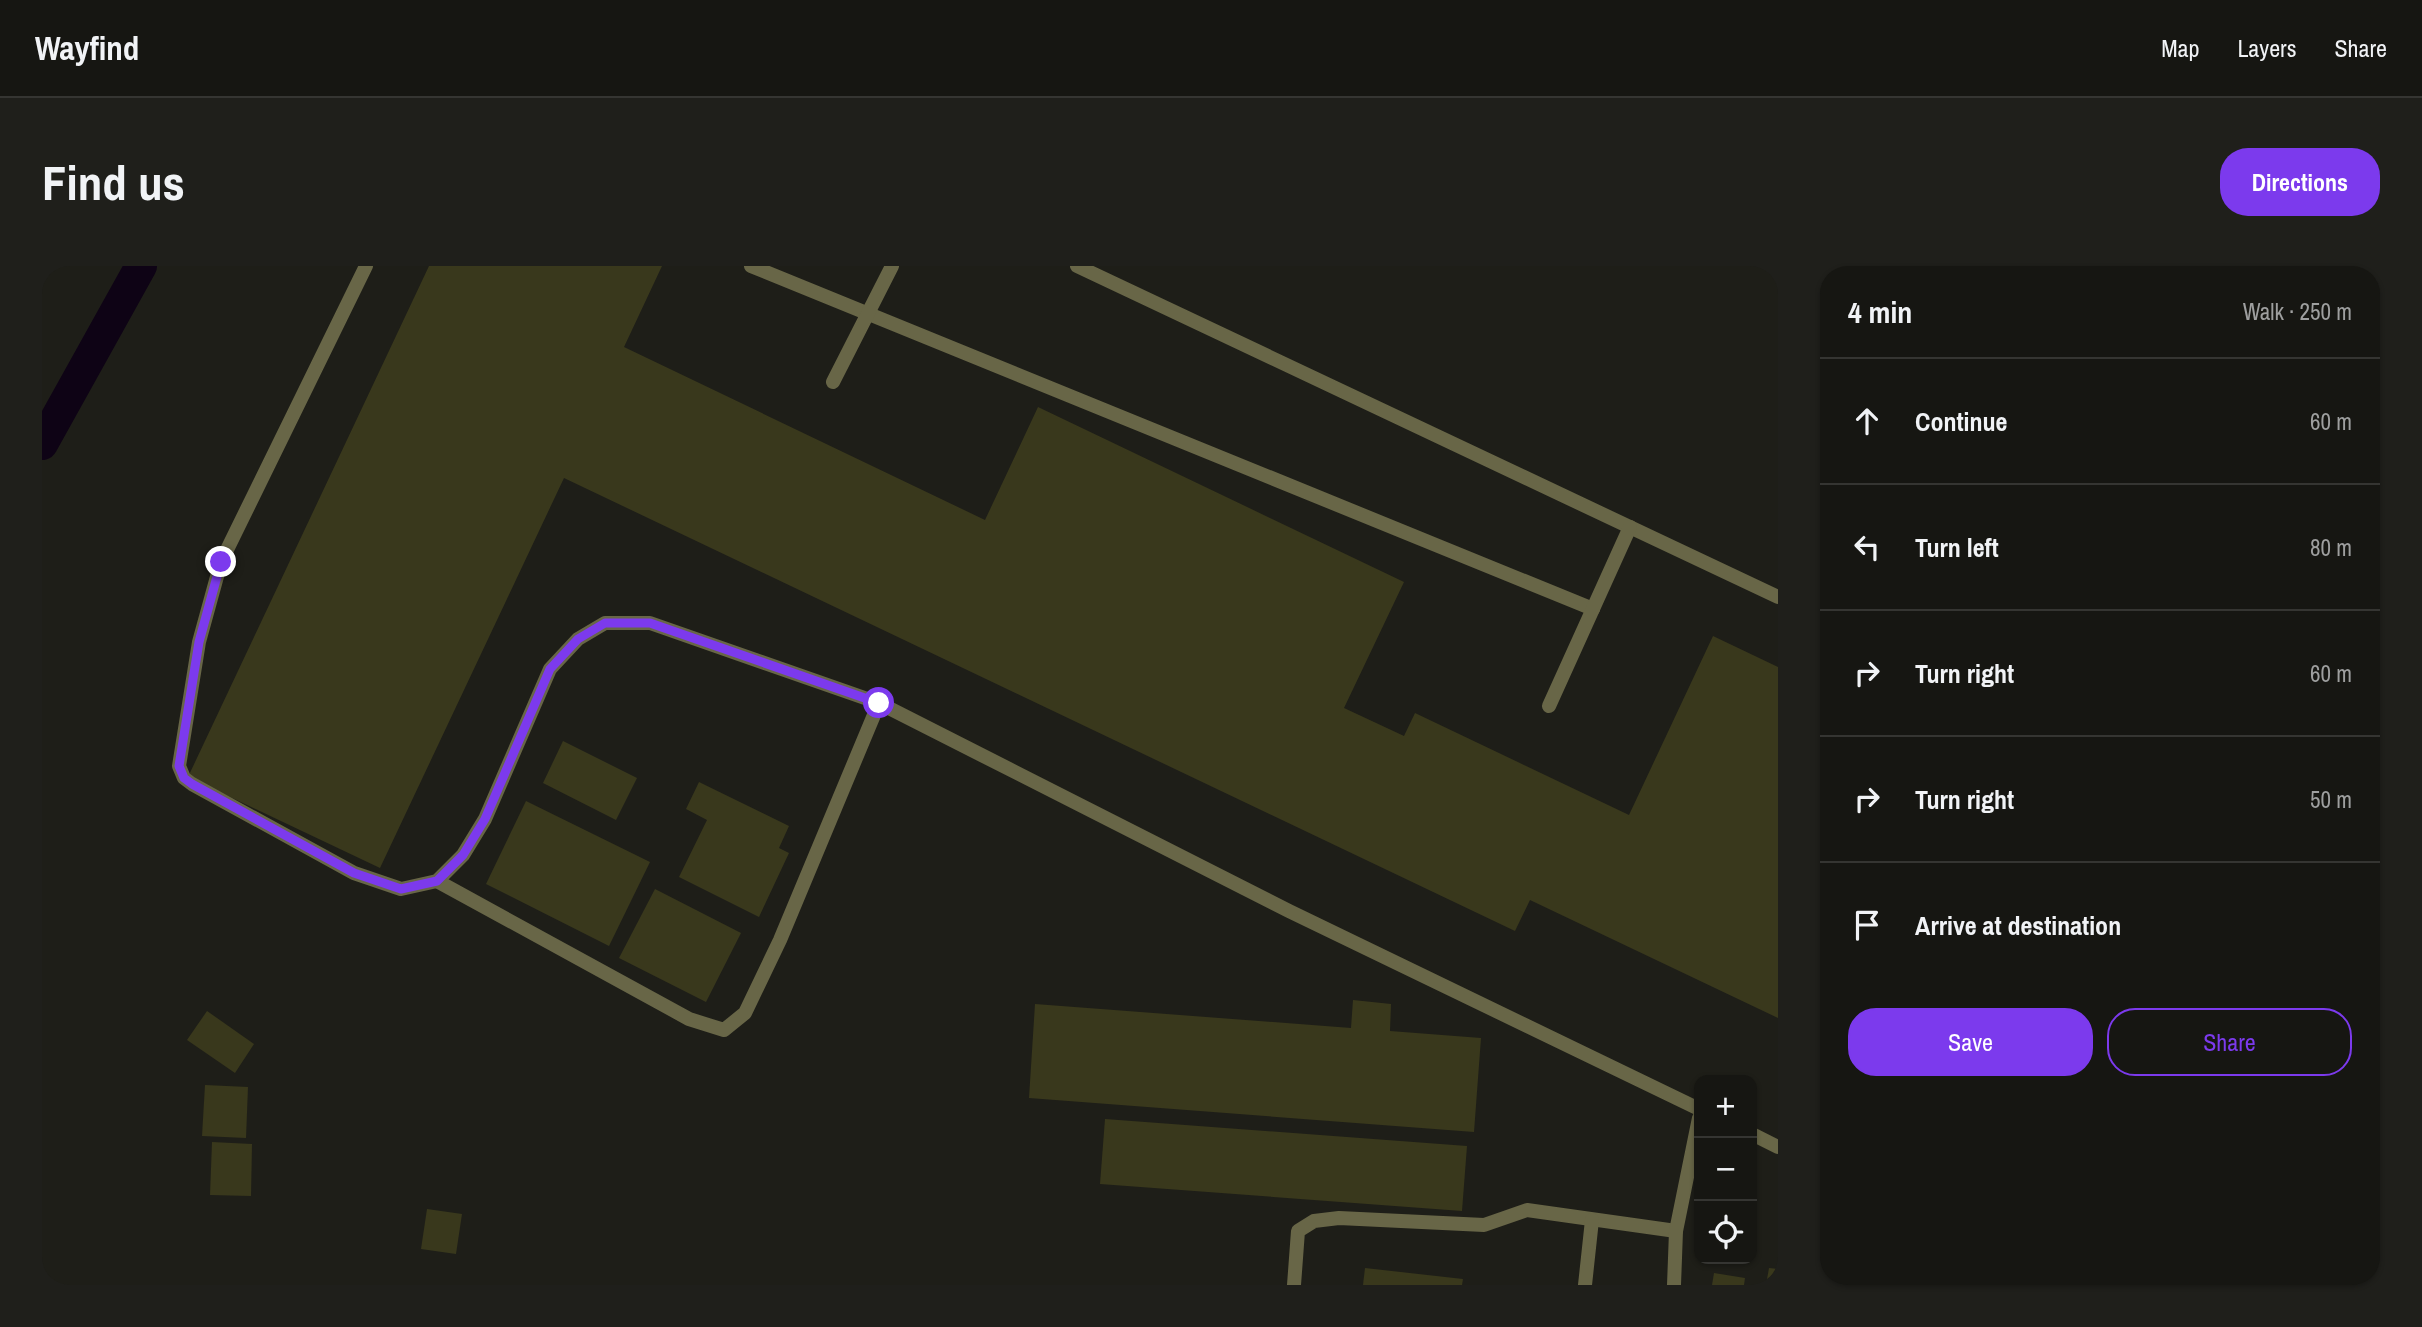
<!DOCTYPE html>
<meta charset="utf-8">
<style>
body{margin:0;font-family:"Archivo Narrow",sans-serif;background:#1f1f1b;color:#f1f3f6}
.controls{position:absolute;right:21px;bottom:21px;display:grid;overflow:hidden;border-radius:14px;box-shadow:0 2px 5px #0004}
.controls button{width:63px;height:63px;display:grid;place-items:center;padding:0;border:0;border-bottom:2px solid #353532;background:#161612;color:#f1f3f6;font:35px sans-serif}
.stop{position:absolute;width:21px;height:21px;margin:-16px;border:5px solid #7c3aed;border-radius:50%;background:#fff}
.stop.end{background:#7c3aed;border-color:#fff;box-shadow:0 2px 7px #0008}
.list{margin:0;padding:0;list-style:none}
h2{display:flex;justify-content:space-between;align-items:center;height:91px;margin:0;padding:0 28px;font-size:30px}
h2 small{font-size:23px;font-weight:400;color:#9e9f9f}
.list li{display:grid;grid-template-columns:46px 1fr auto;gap:21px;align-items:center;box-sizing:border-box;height:126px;padding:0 28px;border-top:2px solid #353532}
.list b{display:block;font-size:26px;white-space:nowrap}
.list em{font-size:23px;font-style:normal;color:#9e9f9f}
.actions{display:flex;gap:14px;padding:21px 28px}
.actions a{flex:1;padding:16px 0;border:2px solid #7c3aed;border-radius:28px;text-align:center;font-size:24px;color:#7c3aed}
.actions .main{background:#7c3aed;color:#fff}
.icon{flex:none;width:38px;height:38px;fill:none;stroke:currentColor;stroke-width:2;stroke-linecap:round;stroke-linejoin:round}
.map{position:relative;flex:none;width:1736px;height:1019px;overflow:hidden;border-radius:28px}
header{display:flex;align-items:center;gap:42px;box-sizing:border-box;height:98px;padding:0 35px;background:#161612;border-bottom:2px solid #353532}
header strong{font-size:33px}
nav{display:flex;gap:38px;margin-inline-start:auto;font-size:24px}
.intro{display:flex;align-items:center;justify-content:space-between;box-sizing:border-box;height:168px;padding:0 42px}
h1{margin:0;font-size:49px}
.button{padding:18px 32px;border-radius:28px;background:#7c3aed;color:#fff;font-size:24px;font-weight:700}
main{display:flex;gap:42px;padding:0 42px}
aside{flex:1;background:#161612;border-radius:28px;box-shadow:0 2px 5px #0004}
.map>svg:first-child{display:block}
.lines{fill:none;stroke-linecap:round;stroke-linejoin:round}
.canal{stroke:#0e0315;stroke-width:32}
.building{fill:#39381c}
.lane{stroke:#686647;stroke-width:14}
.route{stroke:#7c3aed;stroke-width:9}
</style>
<header>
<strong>Wayfind</strong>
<nav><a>Map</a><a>Layers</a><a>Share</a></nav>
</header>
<div class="intro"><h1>Find us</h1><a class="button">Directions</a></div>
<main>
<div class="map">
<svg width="1736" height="1019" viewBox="0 0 1736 1019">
<rect width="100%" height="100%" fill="#1e1e18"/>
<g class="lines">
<path class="canal" d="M 0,178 L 99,0"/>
</g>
<g class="building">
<path d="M 387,0 L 620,0 L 582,81 L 943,254 L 996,141 L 1362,316 L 1302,442 L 1362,470 L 1373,447 L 1587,549 L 1671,370 L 1736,401 L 1736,752 L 1488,634 L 1473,665 L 522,212 L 338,602 L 146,511 Z"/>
<path d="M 521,475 L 595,512 L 574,554 L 501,517 Z"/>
<path d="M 657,516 L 747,560 L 737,582 L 747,587 L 717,651 L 637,611 L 665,554 L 644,543 Z"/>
<path d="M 484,535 L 608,596 L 567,680 L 444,618 Z"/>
<path d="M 613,623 L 699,667 L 664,736 L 577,692 Z"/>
<path d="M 1311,734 L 1349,738 L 1348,765 L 1439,772 L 1432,866 L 987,832 L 993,738 L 1309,762 Z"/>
<path d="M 165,745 L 212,778 L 193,807 L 145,774 Z"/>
<path d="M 163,819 L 206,821 L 204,872 L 160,870 Z"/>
<path d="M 1063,853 L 1425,880 L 1420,945 L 1058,918 Z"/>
<path d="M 170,876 L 210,878 L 209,930 L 168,929 Z"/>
<path d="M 385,943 L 420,948 L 414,988 L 379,983 Z"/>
<path d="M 1323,1002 L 1421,1013 L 1420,1019 L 1321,1019 Z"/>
<path d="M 1727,1002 L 1736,1003 L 1736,1019 L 1724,1019 Z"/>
<path d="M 1672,1007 L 1703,1012 L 1702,1019 L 1670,1019 Z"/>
</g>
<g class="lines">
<g class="lane">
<path d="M 324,0 L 179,296 L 157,376 L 137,500 L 142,512 L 150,518 L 312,607 L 359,623 L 395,615 L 421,589 L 443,553 L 508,403 L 536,373 L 563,357 L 608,357 L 837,437 L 1247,645 L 1657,843"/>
<path d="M 709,0 L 1551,343"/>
<path d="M 1035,0 L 1736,331"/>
<path d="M 791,116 L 850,0"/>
<path d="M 1507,440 L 1588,261"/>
<path d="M 395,615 L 647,753 L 682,764 L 703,747 L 738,674 L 837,437"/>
<path d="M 1710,868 L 1736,881"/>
<path d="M 1252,1019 L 1256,965 L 1272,955 L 1297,952 L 1442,959 L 1485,944 L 1634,965"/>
<path d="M 1543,1019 L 1550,954"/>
<path d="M 1632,1019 L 1634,965 L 1657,852"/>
</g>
</g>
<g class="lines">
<path class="route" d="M 179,296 L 157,376 L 137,500 L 142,512 L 150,518 L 312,607 L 359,623 L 395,615 L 421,589 L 443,553 L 508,403 L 536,373 L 563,357 L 608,357 L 837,437"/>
</g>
</svg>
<div class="controls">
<button>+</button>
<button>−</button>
<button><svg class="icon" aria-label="locate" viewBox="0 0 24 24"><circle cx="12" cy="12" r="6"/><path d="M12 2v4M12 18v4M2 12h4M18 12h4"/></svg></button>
</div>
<div class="stop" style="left:837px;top:437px"></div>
<div class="stop end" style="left:179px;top:296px"></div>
</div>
<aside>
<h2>4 min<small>Walk · 250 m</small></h2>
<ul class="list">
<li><svg class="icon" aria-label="ahead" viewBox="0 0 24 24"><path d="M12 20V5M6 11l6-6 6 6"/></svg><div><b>Continue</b></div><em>60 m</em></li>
<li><svg class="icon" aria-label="left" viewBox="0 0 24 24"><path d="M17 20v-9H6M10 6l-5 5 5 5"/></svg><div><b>Turn left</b></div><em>80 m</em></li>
<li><svg class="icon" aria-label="right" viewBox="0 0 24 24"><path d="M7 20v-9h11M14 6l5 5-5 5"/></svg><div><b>Turn right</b></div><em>60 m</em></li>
<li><svg class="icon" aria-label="right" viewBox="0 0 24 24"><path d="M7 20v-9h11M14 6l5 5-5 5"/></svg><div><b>Turn right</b></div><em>50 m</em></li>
<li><svg class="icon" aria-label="arrive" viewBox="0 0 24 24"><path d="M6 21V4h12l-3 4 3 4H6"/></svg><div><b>Arrive at destination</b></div></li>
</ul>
<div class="actions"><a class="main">Save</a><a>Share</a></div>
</aside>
</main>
